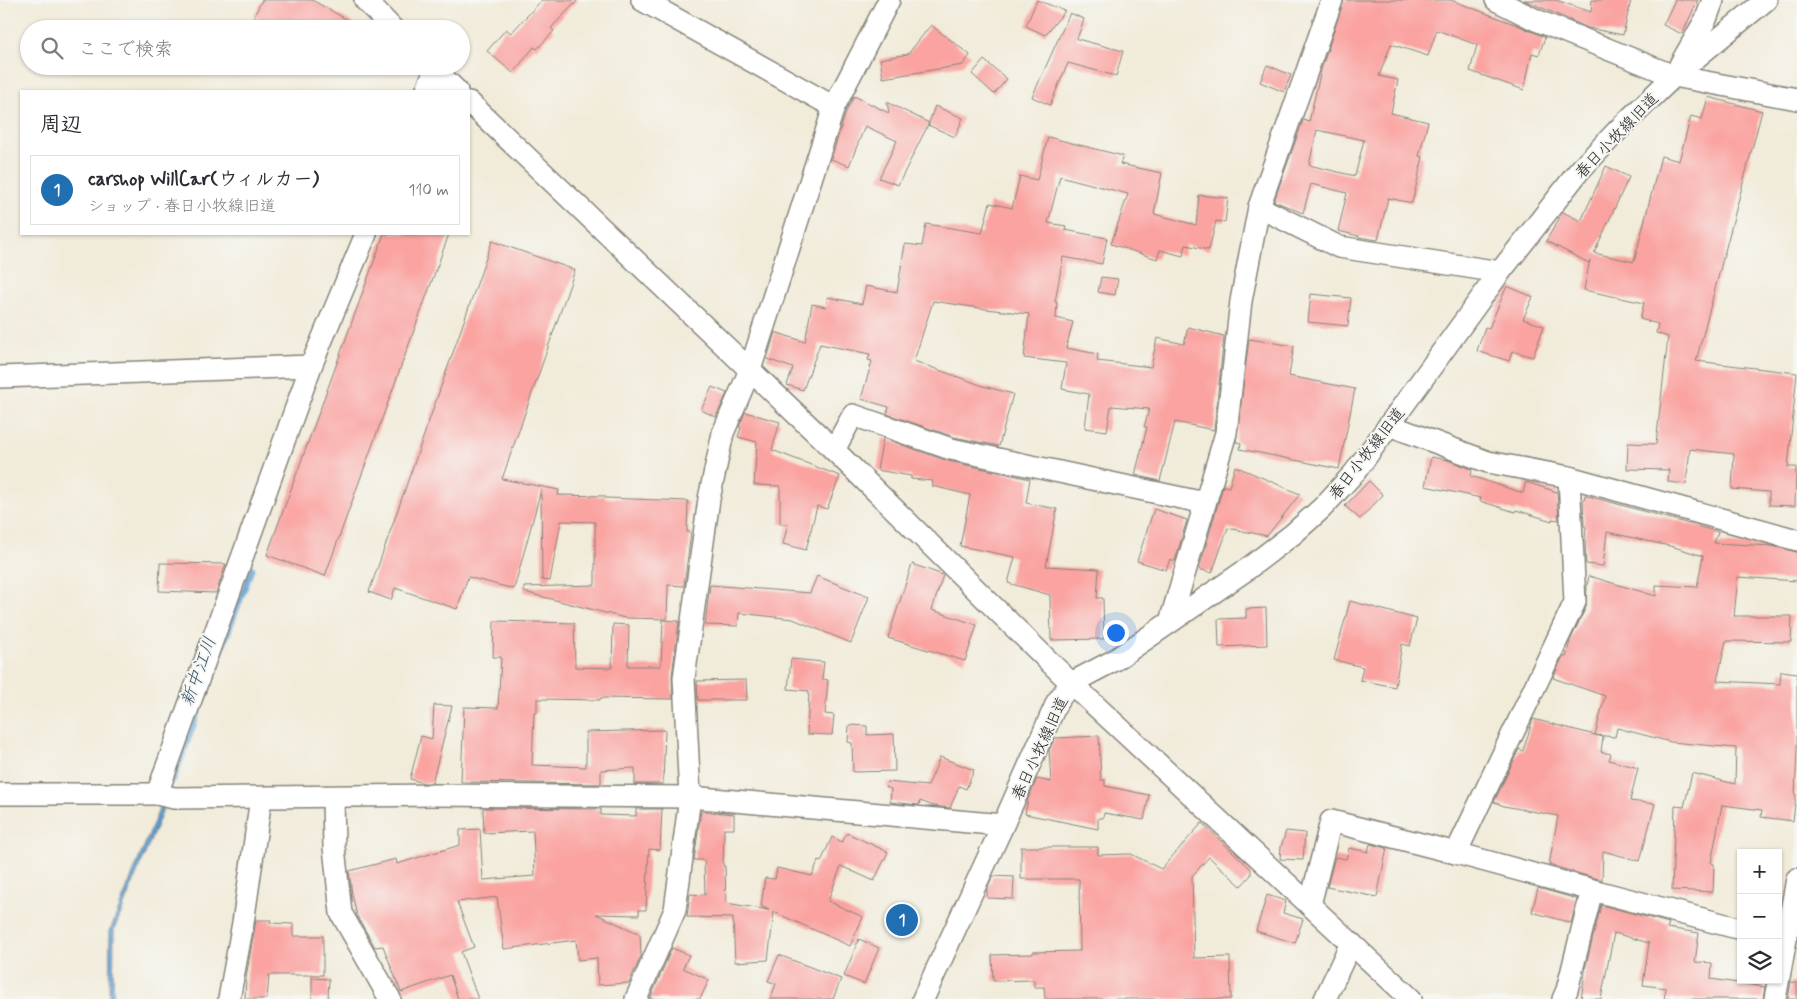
<!DOCTYPE html>
<html lang="ja">
<meta charset="utf-8">
<style>
body{margin:0;font-family:Mynerve,"Klee One",sans-serif;background:#f2f2f3;color:#2b2b33}
.controls{position:absolute;right:15px;bottom:15px;display:grid;overflow:hidden;border-radius:0px;box-shadow:0 1px 4px #0004}
.controls button{width:45px;height:45px;display:grid;place-items:center;padding:0;border:0;border-bottom:1px solid #e1e1e2;background:#fff;color:#2b2b33;font:25px sans-serif}
.you{position:absolute;left:1115px;top:632px;width:18px;height:18px;margin:-12px;border:4px solid #fff;border-radius:50%;background:#1a73e8;box-shadow:0 0 0 8px #1a73e833}
.badge{display:grid;place-items:center;width:32px;height:32px;border-radius:50%;background:#1f6fb2;color:#fff;font-size:16px;font-weight:700}
.pin{position:absolute;translate:-50% -50%;border:2px solid #fff;box-shadow:0 1px 5px #0006}
.list{margin:0;padding:0;list-style:none}
h2{display:flex;justify-content:space-between;align-items:center;height:65px;margin:0;padding:0 20px;font-size:21px}
h2 small{font-size:16px;font-weight:400;color:#7c7c81}
.list li{display:grid;grid-template-columns:32px 1fr auto;gap:15px;align-items:center;box-sizing:border-box;height:70px;margin:0 10px 10px;padding:0 10px;border:1px solid #e1e1e2;border-radius:0px}
.list b{display:block;font-size:19px;white-space:nowrap}
.list p{margin:0;font-size:16px;white-space:nowrap;color:#7c7c81}
.list em{font-size:16px;font-style:normal;color:#7c7c81}
.icon{flex:none;width:28px;height:28px;fill:none;stroke:currentColor;stroke-width:2;stroke-linecap:round;stroke-linejoin:round}
.map{position:relative;flex:none;width:1797px;height:999px;overflow:hidden}
.search{position:absolute;background:#fff;box-shadow:0 1px 4px #0004;left:20px;top:20px;width:450px;height:55px;display:flex;align-items:center;gap:12px;box-sizing:border-box;padding:0 18px;border-radius:28px;color:#7c7c81;font-size:19px}
.panel{position:absolute;background:#fff;box-shadow:0 1px 4px #0004;left:20px;top:90px;width:450px;height:145px;border-radius:0px}
.map>svg:first-child{display:block}
.water{fill:#5fa1d3;stroke:#3e5e78}
.lines{fill:none;stroke-linecap:round;stroke-linejoin:round}
.stream{stroke:#5fa1d3;stroke-width:6}
.building{fill:#faa3a0;fill-rule:evenodd}
.minor-casing{stroke:#86847a;stroke-width:24}
.minor{stroke:#fff;stroke-width:21}
.labels{text-anchor:middle;stroke-width:4;stroke-linejoin:round;paint-order:stroke}
.street-label{font-size:16px;fill:#1c1c1c;stroke:#f6f6f2}
.water-label{font-size:18px;font-style:italic;fill:#3a586e;stroke:#f6f6f2}
</style>
<div class="map">
<svg width="1797" height="999" viewBox="0 0 1797 999">
<rect width="100%" height="100%" fill="#f6f6f2"/>
<filter id="ink" filterUnits="userSpaceOnUse"><feTurbulence type="fractalNoise" baseFrequency=".02" numOctaves="2"/><feDisplacementMap in="SourceGraphic" scale="10" xChannelSelector="R" yChannelSelector="G"/><feConvolveMatrix kernelMatrix="1 2 1 2 8 2 1 2 1" color-interpolation-filters="sRGB"/></filter>
<filter id="wash" filterUnits="userSpaceOnUse"><feTurbulence type="fractalNoise" baseFrequency=".0096" numOctaves="4" result="noise"/><feDisplacementMap in="SourceGraphic" scale="20" xChannelSelector="R" yChannelSelector="G"/><feGaussianBlur stdDeviation="1.12" result="paint"/><feColorMatrix in="noise" values="0 0 0 0 0 0 0 0 0 0 0 0 0 0 0 0 0 1.4 0 .05"/><feComposite in="paint" operator="in"/></filter>
<g filter="url(#wash)">
<rect width="100%" height="100%" fill="#f1ebd9"/>
<path class="water" d="M 161,804 L 165,805 L 114,930 L 113,999 L 109,999 L 110,931 Z"/>
<g class="lines">
<path class="stream" d="M 173,780 L 252,568"/>
</g>
<g id="blocks">
<g class="building">
<path d="M 262,0 L 312,0 L 364,29 L 278,29 L 254,16 Z"/>
<path d="M 542,0 L 578,0 L 551,28 L 554,31 L 537,49 L 534,47 L 513,73 L 487,51 L 506,29 L 511,33 Z"/>
<path d="M 1037,0 L 1065,11 L 1045,35 L 1026,26 Z"/>
<path d="M 1344,0 L 1451,0 L 1517,25 L 1545,37 L 1539,55 L 1532,53 L 1524,90 L 1470,71 L 1477,45 L 1437,30 L 1428,56 L 1391,44 L 1379,76 L 1398,80 L 1391,113 L 1428,122 L 1419,156 L 1423,157 L 1412,203 L 1388,198 L 1378,240 L 1358,237 L 1359,236 L 1338,231 L 1347,193 L 1311,184 L 1303,213 L 1274,201 L 1303,120 L 1309,122 L 1321,70 ZM 1317,130 L 1364,140 L 1355,176 L 1309,165 Z"/>
<path d="M 1524,0 L 1556,0 L 1591,12 L 1592,0 L 1631,0 L 1623,35 L 1588,28 Z"/>
<path d="M 1675,0 L 1698,0 L 1682,34 L 1663,25 Z"/>
<path d="M 1070,13 L 1084,19 L 1077,39 L 1123,51 L 1116,76 L 1068,63 L 1050,105 L 1032,97 Z"/>
<path d="M 931,25 L 970,55 L 963,65 L 883,78 L 880,59 L 908,54 Z"/>
<path d="M 984,60 L 1007,79 L 994,94 L 972,74 Z"/>
<path d="M 1267,65 L 1291,75 L 1284,92 L 1260,82 Z"/>
<path d="M 854,96 L 889,113 L 887,102 L 929,123 L 898,185 L 879,178 L 897,141 L 865,126 L 849,166 L 831,159 L 846,112 Z"/>
<path d="M 1708,97 L 1762,111 L 1696,361 L 1797,373 L 1788,467 L 1796,467 L 1795,506 L 1769,505 L 1769,492 L 1732,489 L 1734,454 L 1690,449 L 1686,484 L 1668,482 L 1669,470 L 1627,469 L 1628,443 L 1656,444 L 1668,337 L 1656,333 L 1658,324 L 1640,319 L 1644,303 L 1584,290 L 1590,260 L 1589,263 L 1546,241 L 1563,212 L 1581,221 L 1606,166 L 1629,177 L 1594,253 L 1634,262 L 1661,156 L 1679,161 L 1691,116 L 1702,119 Z"/>
<path d="M 935,106 L 963,118 L 955,137 L 928,125 Z"/>
<path d="M 1048,137 L 1123,156 L 1120,164 L 1162,173 L 1154,214 L 1196,225 L 1199,195 L 1228,198 L 1225,222 L 1216,221 L 1209,250 L 1186,245 L 1183,256 L 1160,250 L 1157,259 L 1111,244 L 1128,194 L 1060,176 L 1048,223 L 1066,226 L 1065,230 L 1107,238 L 1102,264 L 1063,257 L 1055,302 L 1057,302 L 1056,318 L 1073,322 L 1066,348 L 1098,354 L 1097,361 L 1151,367 L 1157,338 L 1184,344 L 1188,327 L 1224,336 L 1214,430 L 1175,422 L 1160,481 L 1135,475 L 1147,427 L 1144,427 L 1149,409 L 1111,406 L 1107,431 L 1085,428 L 1089,394 L 1062,389 L 1066,363 L 1024,358 L 1029,314 L 986,309 L 933,301 L 914,361 L 983,386 L 1013,394 L 999,446 L 954,437 L 887,414 L 889,407 L 861,399 L 872,361 L 868,360 L 870,354 L 820,344 L 803,390 L 787,385 L 793,368 L 767,359 L 775,332 L 805,342 L 812,304 L 826,307 L 828,297 L 862,304 L 866,286 L 897,292 L 905,244 L 922,246 L 926,224 L 982,233 L 990,203 L 1012,208 L 1020,176 L 1037,180 Z"/>
<path d="M 384,234 L 449,234 L 325,576 L 267,555 Z"/>
<path d="M 492,241 L 575,270 L 502,479 L 559,490 L 558,495 L 605,496 L 605,498 L 688,501 L 687,532 L 691,532 L 684,586 L 668,585 L 667,619 L 625,618 L 524,592 L 524,587 L 595,585 L 595,522 L 561,521 L 550,581 L 542,580 L 541,490 L 514,589 L 468,577 L 457,609 L 395,588 L 391,600 L 369,592 Z"/>
<path d="M 1101,277 L 1118,279 L 1115,295 L 1098,292 Z"/>
<path d="M 1507,286 L 1533,297 L 1523,319 L 1544,326 L 1533,357 L 1512,351 L 1509,361 L 1477,351 L 1485,327 L 1489,328 Z"/>
<path d="M 1311,294 L 1351,298 L 1348,326 L 1308,322 Z"/>
<path d="M 1249,339 L 1294,346 L 1289,376 L 1355,389 L 1339,469 L 1240,449 L 1241,443 L 1236,442 Z"/>
<path d="M 712,387 L 727,393 L 716,417 L 701,410 Z"/>
<path d="M 745,412 L 780,422 L 772,450 L 840,476 L 827,509 L 817,506 L 806,550 L 783,544 L 788,524 L 780,524 L 780,486 L 754,485 L 757,442 L 738,437 L 741,428 L 739,427 Z"/>
<path d="M 883,438 L 948,461 L 1030,479 L 1026,503 L 1057,509 L 1046,566 L 1099,569 L 1097,598 L 1103,598 L 1104,639 L 1051,640 L 1050,595 L 1008,583 L 1015,557 L 960,546 L 970,495 L 932,486 L 933,481 L 911,479 L 911,476 L 877,470 Z"/>
<path d="M 1431,457 L 1447,460 L 1472,469 L 1471,476 L 1523,493 L 1526,482 L 1557,492 L 1559,520 L 1552,519 L 1552,521 L 1516,510 L 1515,512 L 1480,501 L 1481,498 L 1425,486 Z"/>
<path d="M 1235,466 L 1300,494 L 1267,536 L 1228,528 L 1212,573 L 1199,569 L 1223,486 L 1229,487 Z"/>
<path d="M 1369,481 L 1383,495 L 1360,519 L 1345,506 Z"/>
<path d="M 1585,495 L 1718,532 L 1714,543 L 1772,546 L 1797,552 L 1797,581 L 1738,577 L 1734,616 L 1792,616 L 1791,642 L 1726,641 L 1717,681 L 1780,684 L 1781,671 L 1797,673 L 1797,751 L 1795,795 L 1796,795 L 1793,821 L 1761,817 L 1762,810 L 1722,805 L 1711,863 L 1714,864 L 1713,892 L 1672,890 L 1675,806 L 1684,807 L 1692,773 L 1735,784 L 1736,748 L 1671,742 L 1617,728 L 1615,737 L 1595,735 L 1605,696 L 1553,678 L 1563,656 L 1566,657 L 1570,641 L 1586,607 L 1587,585 L 1589,576 L 1656,596 L 1656,585 L 1697,587 L 1703,556 L 1674,547 L 1607,532 L 1603,566 L 1586,564 L 1585,540 L 1586,527 L 1584,526 L 1583,500 L 1584,500 Z"/>
<path d="M 1154,509 L 1187,520 L 1175,561 L 1170,559 L 1166,570 L 1137,561 Z"/>
<path d="M 160,563 L 226,564 L 216,593 L 159,591 Z"/>
<path d="M 912,564 L 943,575 L 932,610 L 977,625 L 965,661 L 888,638 Z"/>
<path d="M 817,576 L 869,597 L 851,643 L 793,619 L 739,613 L 738,626 L 705,625 L 710,585 L 810,593 Z"/>
<path d="M 1350,601 L 1417,619 L 1410,646 L 1402,644 L 1395,687 L 1360,680 L 1363,667 L 1334,660 Z"/>
<path d="M 1266,608 L 1267,645 L 1219,647 L 1218,619 L 1246,618 L 1246,609 Z"/>
<path d="M 663,620 L 679,621 L 672,676 L 673,699 L 600,698 L 600,700 L 537,699 L 537,713 L 534,713 L 532,765 L 586,767 L 586,732 L 665,730 L 663,784 L 635,784 L 635,768 L 601,770 L 601,784 L 461,782 L 464,707 L 498,708 L 501,657 L 493,657 L 494,621 L 574,623 L 575,667 L 612,668 L 613,624 L 629,625 L 628,666 L 661,666 Z"/>
<path d="M 791,659 L 824,662 L 822,679 L 828,680 L 825,714 L 834,715 L 832,735 L 807,734 L 809,691 L 788,689 Z"/>
<path d="M 746,680 L 747,700 L 698,700 L 697,681 Z"/>
<path d="M 434,705 L 452,706 L 432,783 L 424,783 L 410,779 L 421,736 L 432,739 Z"/>
<path d="M 1533,719 L 1603,737 L 1601,752 L 1611,754 L 1609,760 L 1638,768 L 1630,801 L 1655,804 L 1640,861 L 1603,851 L 1602,880 L 1549,865 L 1558,816 L 1504,806 L 1494,802 L 1519,749 L 1523,751 Z"/>
<path d="M 849,725 L 867,726 L 867,735 L 894,734 L 895,771 L 853,772 L 852,743 L 848,742 Z"/>
<path d="M 1099,736 L 1101,780 L 1105,780 L 1105,786 L 1149,795 L 1144,820 L 1104,813 L 1103,818 L 1098,818 L 1098,829 L 1025,814 L 1028,799 L 1037,779 L 1051,782 L 1049,750 L 1055,738 Z"/>
<path d="M 940,757 L 974,770 L 966,789 L 959,786 L 950,808 L 934,806 L 920,801 L 919,805 L 890,802 L 891,789 L 886,787 L 887,782 L 928,786 Z"/>
<path d="M 483,808 L 601,809 L 601,815 L 636,816 L 636,809 L 662,809 L 660,850 L 649,849 L 646,910 L 639,910 L 639,915 L 596,914 L 640,934 L 641,956 L 629,983 L 598,985 L 597,958 L 578,960 L 576,940 L 504,949 L 497,897 L 457,902 L 474,947 L 461,952 L 478,999 L 458,999 L 450,975 L 401,992 L 383,946 L 375,947 L 357,916 L 352,894 L 349,871 L 396,859 L 397,864 L 460,845 L 460,830 L 480,829 L 483,880 L 535,876 L 533,831 L 484,833 Z"/>
<path d="M 701,811 L 734,814 L 734,829 L 724,829 L 723,866 L 725,866 L 726,903 L 769,910 L 761,906 L 765,878 L 775,879 L 777,868 L 812,876 L 818,861 L 821,862 L 832,837 L 842,842 L 847,833 L 888,852 L 874,881 L 841,866 L 828,901 L 863,917 L 850,946 L 774,912 L 768,960 L 735,962 L 733,918 L 687,917 L 690,894 L 705,895 L 704,860 L 694,860 Z"/>
<path d="M 1202,823 L 1251,869 L 1251,875 L 1241,886 L 1209,857 L 1192,876 L 1194,958 L 1230,957 L 1231,999 L 1045,999 L 1044,987 L 1034,987 L 1034,980 L 993,981 L 992,955 L 1033,954 L 1033,952 L 1080,951 L 1079,879 L 1021,879 L 1021,847 L 1098,847 L 1098,855 L 1131,854 L 1161,869 Z"/>
<path d="M 1286,831 L 1305,833 L 1303,860 L 1280,859 L 1281,847 Z"/>
<path d="M 1370,844 L 1387,848 L 1377,897 L 1327,887 L 1335,857 L 1346,859 L 1349,848 L 1368,852 Z"/>
<path d="M 993,876 L 1014,877 L 1013,899 L 987,898 L 987,890 Z"/>
<path d="M 1538,888 L 1577,899 L 1571,923 L 1532,912 Z"/>
<path d="M 1267,895 L 1286,901 L 1283,913 L 1303,919 L 1295,943 L 1256,931 Z"/>
<path d="M 1601,905 L 1669,923 L 1667,928 L 1699,933 L 1695,962 L 1712,963 L 1711,979 L 1765,987 L 1763,999 L 1664,999 L 1666,988 L 1643,985 L 1649,943 L 1614,933 L 1601,999 L 1581,999 L 1586,965 Z"/>
<path d="M 256,920 L 271,920 L 270,923 L 293,924 L 293,936 L 323,936 L 323,975 L 269,975 L 267,999 L 245,999 L 246,978 Z"/>
<path d="M 859,939 L 879,948 L 864,984 L 844,976 Z"/>
<path d="M 672,948 L 689,955 L 683,968 L 709,980 L 700,999 L 650,999 Z"/>
<path d="M 779,955 L 841,979 L 833,999 L 770,999 L 776,984 L 768,981 Z"/>
<path d="M 312,978 L 329,979 L 328,999 L 312,999 Z"/>
<path d="M 1791,982 L 1797,983 L 1797,999 L 1788,999 Z"/>
</g>
</g>
</g>
<g filter="url(#ink)">
<use href="#blocks" fill-opacity="0" stroke="#86847a" stroke-width="1"/>
<g class="lines">
<g class="minor-casing">
<g id="minor">
<path d="M 365,0 L 393,29"/>
<path d="M 642,0 L 834,107"/>
<path d="M 1496,0 L 1536,20 L 1674,76 L 1797,99"/>
<path d="M 1680,65 L 1706,19 L 1713,0"/>
<path d="M 431,66 L 457,91"/>
<path d="M 426,91 L 435,70"/>
<path d="M 469,102 L 834,450 L 1071,683 L 1411,999"/>
<path d="M 1259,207 L 1339,247 L 1500,272"/>
<path d="M 0,377 L 311,366"/>
<path d="M 1389,425 L 1488,462 L 1569,477 L 1797,540"/>
<path d="M 834,450 L 853,415 L 951,449 L 1205,503"/>
<path d="M 1170,622 L 1226,433 L 1241,301 L 1259,207 L 1332,0"/>
<path d="M 0,794 L 157,794 L 174,798 L 435,795 L 690,797 L 1003,825"/>
<path d="M 157,794 L 311,366 L 366,234"/>
<path d="M 333,797 L 334,847 L 341,913 L 390,999"/>
<path d="M 1592,890 L 1741,929"/>
<path d="M 1310,905 L 1331,821 L 1456,853"/>
<path d="M 229,999 L 243,923 L 261,798"/>
<path d="M 636,999 L 675,910 L 690,797 L 684,678 L 709,499 L 723,433 L 750,370 L 834,107 L 889,0"/>
<path d="M 923,999 L 1003,825 L 1057,702 L 1071,683 L 1115,660 L 1246,570 L 1293,534 L 1322,508 L 1355,472 L 1500,272 L 1579,171 L 1618,130 L 1674,76 L 1766,0"/>
<path d="M 1325,999 L 1351,943"/>
<path d="M 1563,999 L 1567,990 L 1592,890 L 1456,853 L 1575,602 L 1569,477"/>
<path d="M 1775,999 L 1797,879"/>
</g>
</g>
<use href="#minor" class="minor"/>
</g>
</g>
<g class="labels">
<g class="street-label">
<text transform="translate(1616 135) rotate(-46)" y="6">春日小牧線旧道</text>
<text transform="translate(1366 453) rotate(-52)" y="6">春日小牧線旧道</text>
<text transform="translate(1039 748) rotate(-65)" y="6">春日小牧線旧道</text>
</g>
<g class="water-label">
<text transform="translate(198 671) rotate(-70)" y="6">新中江川</text>
</g>
</g>
</svg>
<div class="controls">
<button>+</button>
<button>−</button>
<button><svg class="icon" aria-label="layers" viewBox="0 0 24 24"><path d="M12 4l9 5-9 5-9-5zM3 14l9 5 9-5"/></svg></button>
</div>
<div class="you"></div>
<div class="pin badge" style="left:902px;top:920px">1</div>
<div class="search"><svg class="icon" aria-label="search" viewBox="0 0 24 24"><circle cx="10" cy="10" r="6"/><path d="M15 15l6 6"/></svg>ここで検索</div>
<section class="panel">
<h2>周辺<small></small></h2>
<ul class="list">
<li><span class="badge">1</span><div><b>carshop WillCar(ウィルカー)</b><p>ショップ · 春日小牧線旧道</p></div><em>110 m</em></li>
</ul>
</section>
</div>
